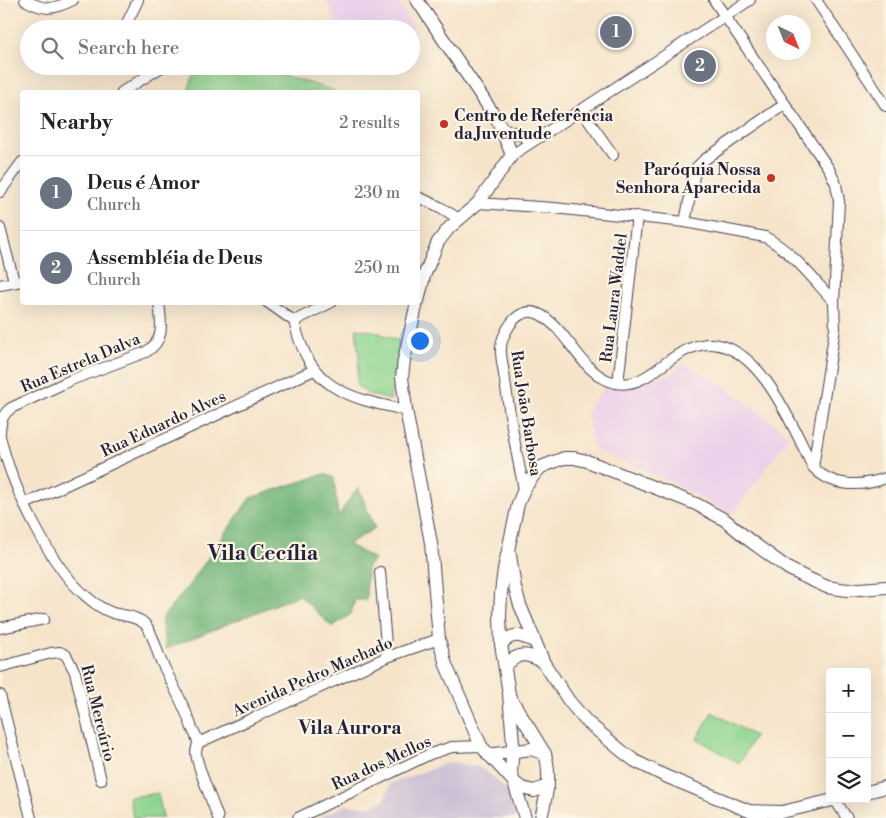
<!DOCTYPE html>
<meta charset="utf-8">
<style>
body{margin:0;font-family:"Libre Bodoni",serif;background:#f6f6f6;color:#222}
.controls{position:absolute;right:15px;bottom:15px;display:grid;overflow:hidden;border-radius:5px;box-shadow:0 5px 20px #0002}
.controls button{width:45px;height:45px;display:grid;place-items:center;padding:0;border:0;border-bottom:1px solid #e0e0e0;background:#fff;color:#222;font:25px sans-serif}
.compass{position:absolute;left:766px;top:15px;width:45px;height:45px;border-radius:50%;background:#fff;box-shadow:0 5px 20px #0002;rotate:137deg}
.you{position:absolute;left:419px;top:340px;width:18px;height:18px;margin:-12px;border:4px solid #fff;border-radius:50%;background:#1a73e8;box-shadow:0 0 0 8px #1a73e833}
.badge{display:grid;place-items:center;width:32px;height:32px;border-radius:50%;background:#ea580c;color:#fff;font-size:16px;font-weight:700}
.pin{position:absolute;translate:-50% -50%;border:2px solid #fff;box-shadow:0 1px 5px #0006}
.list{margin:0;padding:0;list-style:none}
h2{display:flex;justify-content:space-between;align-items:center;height:65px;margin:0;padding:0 20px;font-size:21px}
h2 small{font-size:16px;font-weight:400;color:#767676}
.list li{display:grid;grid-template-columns:32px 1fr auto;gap:15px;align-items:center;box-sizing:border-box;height:75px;padding:0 20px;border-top:1px solid #e0e0e0}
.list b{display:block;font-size:19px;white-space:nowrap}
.list p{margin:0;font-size:16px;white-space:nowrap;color:#767676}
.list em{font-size:16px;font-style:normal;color:#767676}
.icon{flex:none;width:28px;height:28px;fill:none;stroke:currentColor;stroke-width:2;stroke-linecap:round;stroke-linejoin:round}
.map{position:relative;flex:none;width:886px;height:818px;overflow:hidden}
.search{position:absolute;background:#fff;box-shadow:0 5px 20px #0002;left:20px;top:20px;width:400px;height:55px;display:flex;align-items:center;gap:12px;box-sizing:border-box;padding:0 18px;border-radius:28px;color:#767676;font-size:19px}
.panel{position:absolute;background:#fff;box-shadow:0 5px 20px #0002;left:20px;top:90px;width:400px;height:215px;border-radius:5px}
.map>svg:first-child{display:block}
.built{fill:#ecd1ea}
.industrial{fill:#cbbfd5}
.green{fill:#8dd58f;stroke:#587c65}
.forest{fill:#72b67a;stroke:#4a6c5a}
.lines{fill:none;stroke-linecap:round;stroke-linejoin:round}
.minor-casing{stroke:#423f50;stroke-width:12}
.tertiary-casing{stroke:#423f50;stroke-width:14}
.minor{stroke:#fff;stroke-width:10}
.tertiary{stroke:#fff;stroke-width:12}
.poi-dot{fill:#c8321e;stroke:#fcf5e5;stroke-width:2}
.labels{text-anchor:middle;stroke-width:4.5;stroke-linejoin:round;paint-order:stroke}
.poi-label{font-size:16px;font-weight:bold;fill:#22223b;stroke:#fcf5e5;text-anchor:start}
.street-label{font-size:16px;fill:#22223b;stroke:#fcf5e5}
.quarter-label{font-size:19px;font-weight:bold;fill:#22223b;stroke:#fcf5e5}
.district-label{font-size:21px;font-weight:bold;fill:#22223b;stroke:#fcf5e5}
</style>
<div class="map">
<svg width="886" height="818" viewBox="0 0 886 818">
<rect width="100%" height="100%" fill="#fcf5e5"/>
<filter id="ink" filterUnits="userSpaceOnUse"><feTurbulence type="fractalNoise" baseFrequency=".02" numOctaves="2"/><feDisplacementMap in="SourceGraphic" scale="10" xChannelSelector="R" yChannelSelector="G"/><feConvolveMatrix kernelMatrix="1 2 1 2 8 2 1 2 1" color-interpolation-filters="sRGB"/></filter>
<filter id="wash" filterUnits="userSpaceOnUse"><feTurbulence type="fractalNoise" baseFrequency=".0096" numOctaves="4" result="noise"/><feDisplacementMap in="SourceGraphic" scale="20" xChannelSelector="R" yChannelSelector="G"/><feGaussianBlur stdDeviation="1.12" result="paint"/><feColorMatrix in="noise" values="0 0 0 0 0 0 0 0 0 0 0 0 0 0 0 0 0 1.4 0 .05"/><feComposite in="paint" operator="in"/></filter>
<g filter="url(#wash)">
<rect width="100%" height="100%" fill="#f6e4ca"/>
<g class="built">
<path d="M 327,0 L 396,0 L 416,30 L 411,32 L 411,29 L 337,29 Z"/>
<path d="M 683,364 L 712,379 L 738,396 L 790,436 L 732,515 L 667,480 L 594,449 L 586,412 L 606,385 L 670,375 Z"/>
</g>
<path class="industrial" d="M 450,762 L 478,767 L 492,776 L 508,792 L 515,818 L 319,818 L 346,805 L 368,807 L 385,800 L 390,784 Z"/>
<g class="green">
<path d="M 196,66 L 252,66 L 335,91 L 334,92 L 188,92 Z"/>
<path d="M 356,329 L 374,331 L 399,341 L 396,368 L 390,400 L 368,394 L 357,386 L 359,358 Z"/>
<path d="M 712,712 L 755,736 L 739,763 L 697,739 Z"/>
<path d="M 158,793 L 163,818 L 133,818 L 129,797 Z"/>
</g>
<path class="forest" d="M 324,474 L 334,478 L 338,516 L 358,487 L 375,528 L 348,544 L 374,559 L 367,569 L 366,600 L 355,600 L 351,614 L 332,627 L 299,595 L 166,649 L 161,619 L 189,585 L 250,498 Z"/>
</g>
<g filter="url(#ink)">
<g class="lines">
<g class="minor-casing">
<g id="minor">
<path d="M 25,0 C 45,11 53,10 73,0"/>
<path d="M 714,0 L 829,169 L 836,184 L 839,201 L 834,302 L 835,329 L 813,467"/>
<path d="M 816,0 L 886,106"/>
<path d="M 124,29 L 138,0"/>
<path d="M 205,29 L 209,26"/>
<path d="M 122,92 L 163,66"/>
<path d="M 581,110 L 613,155"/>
<path d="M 501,127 L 533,141"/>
<path d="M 512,155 L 750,0"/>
<path d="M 0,192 L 22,162"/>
<path d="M 418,197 L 440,207 L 459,219"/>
<path d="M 478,203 L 554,208 L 685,222 L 765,237 C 793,252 813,279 834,302"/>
<path d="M 685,222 L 694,176 L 697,167 L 704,160 L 785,104"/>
<path d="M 0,228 L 14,281"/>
<path d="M 0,285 L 22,281"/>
<path d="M 267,302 L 294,321"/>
<path d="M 294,321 C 310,389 344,397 406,410"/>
<path d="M 294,321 L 332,302"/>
<path d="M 618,383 L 637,216"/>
<path d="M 0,432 C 1,421 2,415 11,408 L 71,380 L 146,352 C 166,339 161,324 159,302"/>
<path d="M 0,436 C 11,484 49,566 87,597 C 95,604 104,610 113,613 C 124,616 137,616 145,624 C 153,633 156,648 160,659 C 171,682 184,704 192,728 C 194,732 197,737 198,742 C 198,746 196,749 196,753 C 197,767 213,803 218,818"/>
<path d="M 524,489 C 516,453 510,417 505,381 C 504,370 500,357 501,347 C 502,336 511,320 520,315 C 527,311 534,311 541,315 C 569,331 582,376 616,383 C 636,387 652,373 667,362 C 679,353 696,343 712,344 C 762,347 793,428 813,467 C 832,488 861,487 886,478"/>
<path d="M 25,504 L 314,370"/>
<path d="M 380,572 L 387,657"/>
<path d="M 0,628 L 44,619"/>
<path d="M 0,667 L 51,653 L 60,652 L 66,655 L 75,672 L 101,780"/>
<path d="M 0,695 L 31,818"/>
<path d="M 198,743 L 387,657 L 439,639"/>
<path d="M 835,800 L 847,818"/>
<path d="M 298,818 L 430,754 L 452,747 L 481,746"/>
</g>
</g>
<g class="tertiary-casing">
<g id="tertiary">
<path d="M 417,0 L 498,121 L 512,155 L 478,203 L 449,228 L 438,242 L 424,276 L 418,301"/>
<path d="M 417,302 L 404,360 L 402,377 L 406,410 L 431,543 L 439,639 L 446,665 L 481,746 L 514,782 L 522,788 L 534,791 L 548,786"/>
<path d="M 510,555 L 515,588 L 520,605 L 544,663 L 569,701 L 586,721 L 623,752 L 635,761 L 665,776 L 749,811 L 782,812 L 837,799"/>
<path d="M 501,644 C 513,632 520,635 534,641"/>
<path d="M 505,667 C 517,652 528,652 544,663"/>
<path d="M 511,699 L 545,754 C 552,776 546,796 541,818"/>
<path d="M 488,755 L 531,749 L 545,754"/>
<path d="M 867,792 L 886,787"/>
<path d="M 525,818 L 511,773 L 513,743 L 509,694 L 501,644 L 500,616 L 501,593 L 504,569 L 518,504 L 524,489 L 534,475 L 541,467 L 564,458 L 574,458 L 587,461 L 696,504 L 725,520 L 749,540 L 789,569 L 807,578 L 827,587 L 847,590 L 886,587"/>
</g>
</g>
<use href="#minor" class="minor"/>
<use href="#tertiary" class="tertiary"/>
</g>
</g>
<g class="poi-dot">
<circle cx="444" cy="124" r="5"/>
<circle cx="771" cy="178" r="5"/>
</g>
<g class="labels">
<g class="poi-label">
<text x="454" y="121">Centro de Referência<tspan x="454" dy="18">da Juventude</tspan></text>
<text x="761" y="175" text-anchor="end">Paróquia Nossa<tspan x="761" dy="18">Senhora Aparecida</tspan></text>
</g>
<g class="street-label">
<text transform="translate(613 298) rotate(-83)" y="6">Rua Laura Waddel</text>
<text transform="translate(80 362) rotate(-23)" y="6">Rua Estrela Dalva</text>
<text transform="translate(527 413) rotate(81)" y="6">Rua João Barbosa</text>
<text transform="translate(163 423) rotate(-25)" y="6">Rua Eduardo Alves</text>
<text transform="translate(312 676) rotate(-24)" y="6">Avenida Pedro Machado</text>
<text transform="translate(99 713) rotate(76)" y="6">Rua Mercúrio</text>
<text transform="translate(381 762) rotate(-25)" y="6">Rua dos Mellos</text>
</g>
<g class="quarter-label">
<text x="350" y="734">Vila Aurora</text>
</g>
<g class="district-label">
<text x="263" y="560">Vila Cecília</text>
</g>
</g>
</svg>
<div class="controls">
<button>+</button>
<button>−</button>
<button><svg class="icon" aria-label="layers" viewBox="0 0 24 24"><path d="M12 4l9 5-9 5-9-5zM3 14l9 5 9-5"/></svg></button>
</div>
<svg class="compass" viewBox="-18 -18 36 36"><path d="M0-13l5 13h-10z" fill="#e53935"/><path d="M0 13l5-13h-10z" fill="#767676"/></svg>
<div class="you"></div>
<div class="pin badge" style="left:616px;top:32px;background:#6b7280">1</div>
<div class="pin badge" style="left:700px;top:66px;background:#6b7280">2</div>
<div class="search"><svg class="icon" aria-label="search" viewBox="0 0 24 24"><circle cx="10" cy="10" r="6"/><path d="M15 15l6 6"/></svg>Search here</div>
<section class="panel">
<h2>Nearby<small>2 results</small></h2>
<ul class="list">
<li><span class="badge" style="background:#6b7280">1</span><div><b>Deus é Amor</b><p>Church</p></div><em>230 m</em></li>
<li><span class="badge" style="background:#6b7280">2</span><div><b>Assembléia de Deus</b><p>Church</p></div><em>250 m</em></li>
</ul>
</section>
</div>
